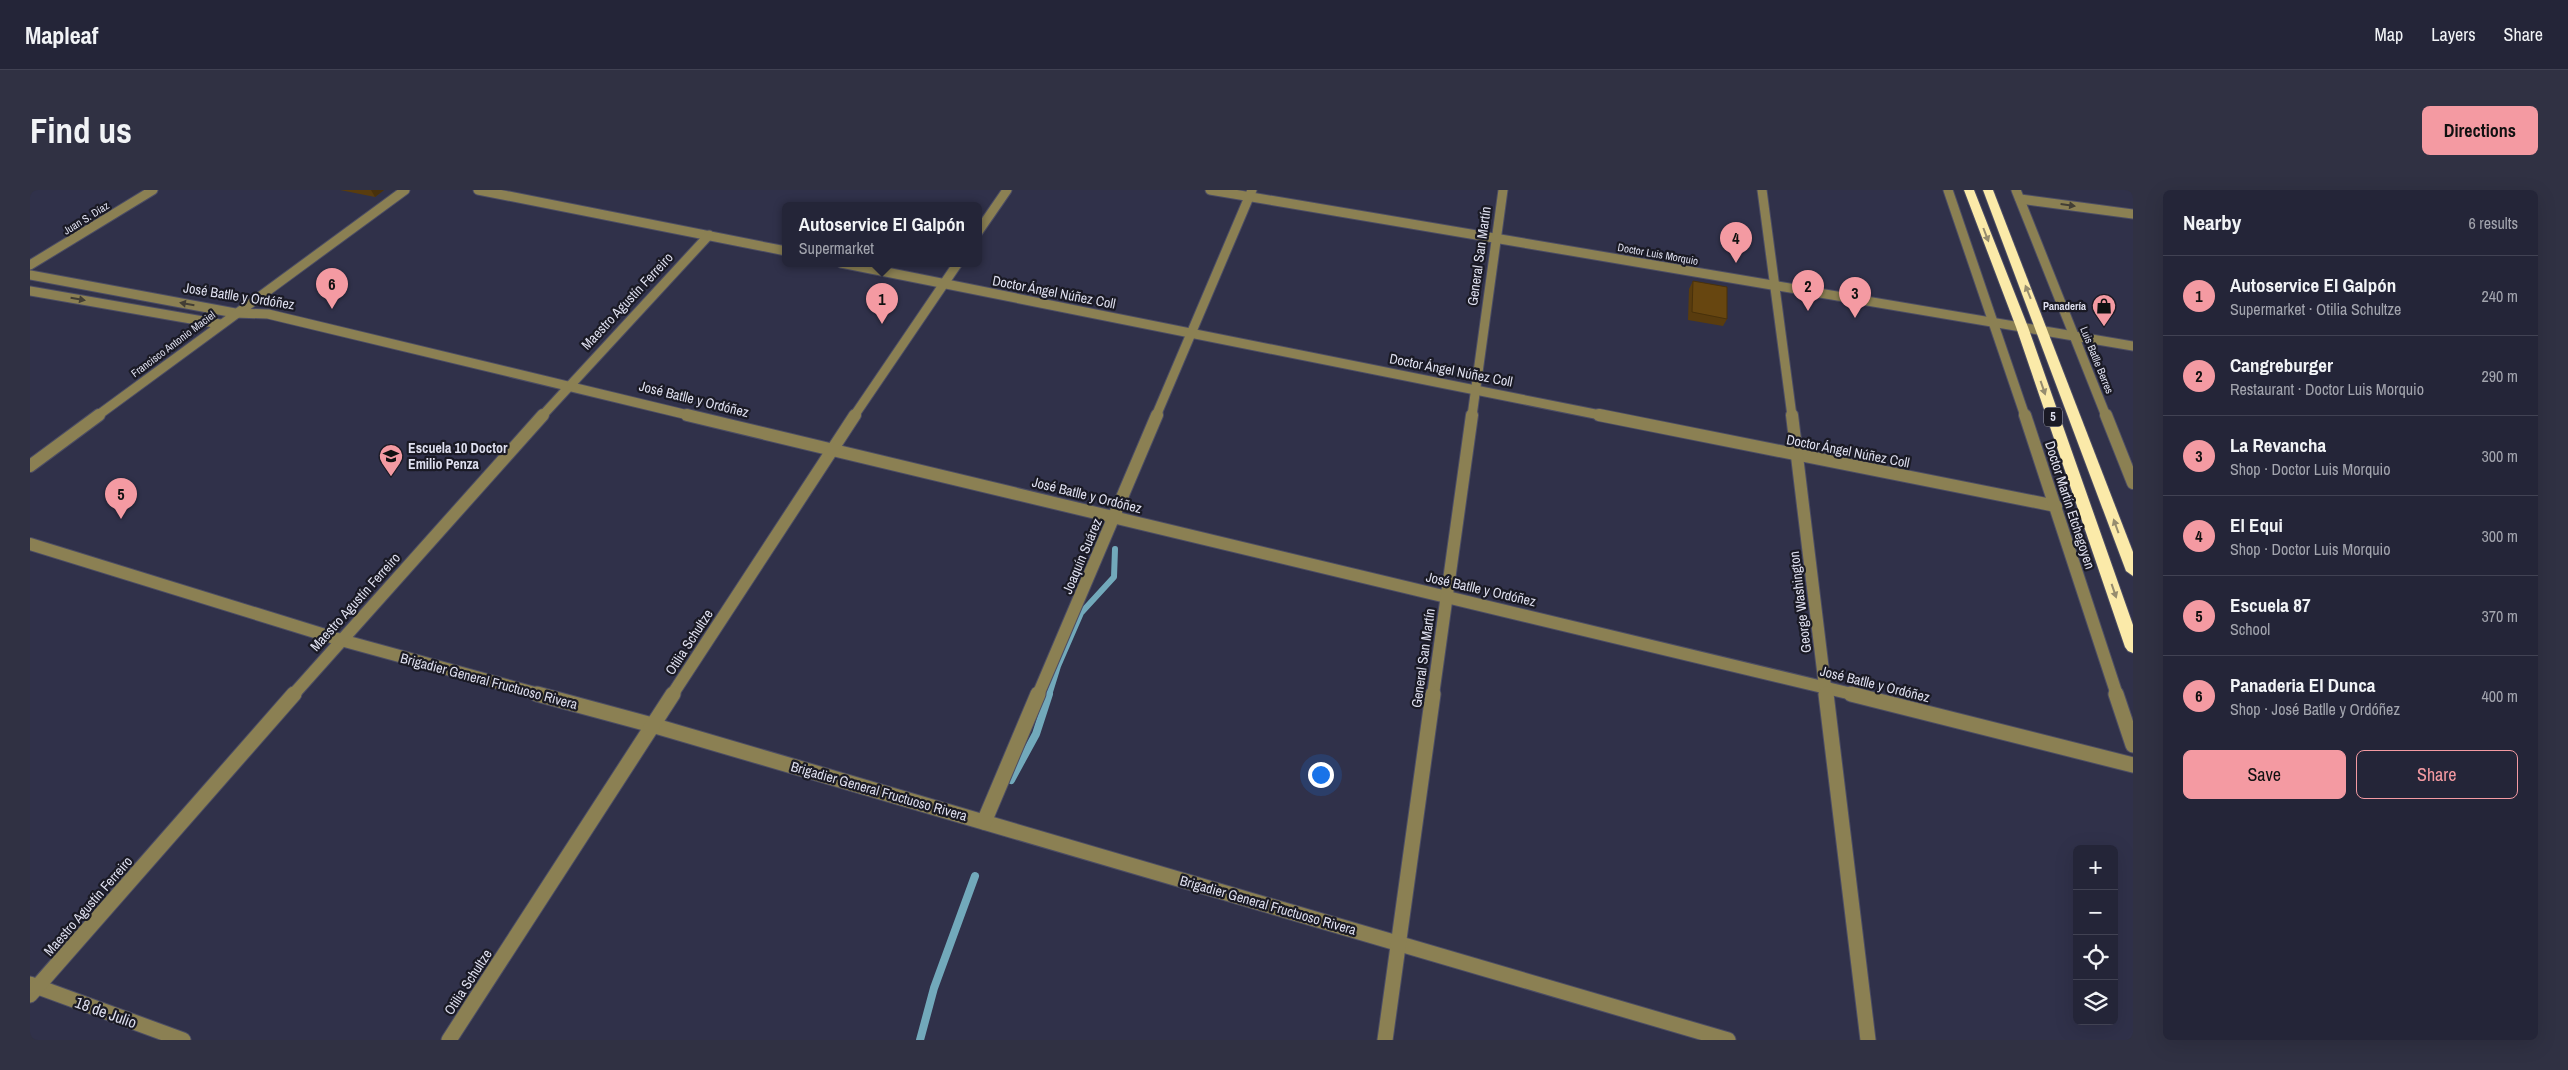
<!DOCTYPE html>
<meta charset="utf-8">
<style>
body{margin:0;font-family:"Archivo Narrow",sans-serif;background:#303143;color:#f1f3f6}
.controls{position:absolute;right:15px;bottom:15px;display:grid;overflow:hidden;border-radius:8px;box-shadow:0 5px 20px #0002}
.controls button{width:45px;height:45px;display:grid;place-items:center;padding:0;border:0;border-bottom:1px solid #414253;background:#242538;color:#f1f3f6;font:25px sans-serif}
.you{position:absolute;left:1290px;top:584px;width:18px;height:18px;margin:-12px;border:4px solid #fff;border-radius:50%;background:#1a73e8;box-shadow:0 0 0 8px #1a73e833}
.badge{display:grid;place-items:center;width:32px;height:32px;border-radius:50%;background:#f49aa2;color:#111;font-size:16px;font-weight:700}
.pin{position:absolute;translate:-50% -41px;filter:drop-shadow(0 1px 2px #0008)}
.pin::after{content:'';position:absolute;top:26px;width:18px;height:15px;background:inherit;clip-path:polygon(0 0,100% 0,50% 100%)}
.popup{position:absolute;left:752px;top:12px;width:200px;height:65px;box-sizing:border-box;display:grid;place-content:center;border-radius:8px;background:#242538;filter:drop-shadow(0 1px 4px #0005);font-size:16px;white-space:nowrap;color:#a3a5ae}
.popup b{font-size:19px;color:#f1f3f6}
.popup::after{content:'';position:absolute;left:50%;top:100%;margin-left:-10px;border:10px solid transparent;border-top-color:#242538}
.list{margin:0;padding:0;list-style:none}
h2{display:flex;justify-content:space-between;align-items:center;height:65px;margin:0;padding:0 20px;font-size:21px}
h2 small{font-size:16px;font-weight:400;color:#a3a5ae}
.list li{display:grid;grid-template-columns:32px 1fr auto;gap:15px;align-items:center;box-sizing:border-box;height:80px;padding:0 20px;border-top:1px solid #414253}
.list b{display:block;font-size:19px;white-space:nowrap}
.list p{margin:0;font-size:16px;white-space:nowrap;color:#a3a5ae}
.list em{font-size:16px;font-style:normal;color:#a3a5ae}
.actions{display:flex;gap:10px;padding:15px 20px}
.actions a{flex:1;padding:11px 0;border:1px solid #f49aa2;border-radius:8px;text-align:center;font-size:18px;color:#f49aa2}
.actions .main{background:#f49aa2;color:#111}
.icon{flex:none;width:28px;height:28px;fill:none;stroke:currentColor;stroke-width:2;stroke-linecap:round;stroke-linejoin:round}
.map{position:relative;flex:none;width:2103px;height:850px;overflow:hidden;border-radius:8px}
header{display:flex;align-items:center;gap:30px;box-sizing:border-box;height:70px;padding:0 25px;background:#242538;border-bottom:1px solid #414253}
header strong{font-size:24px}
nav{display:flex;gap:28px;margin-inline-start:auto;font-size:18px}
.intro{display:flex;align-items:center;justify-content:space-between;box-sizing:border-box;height:120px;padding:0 30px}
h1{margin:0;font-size:35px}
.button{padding:12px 22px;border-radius:8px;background:#f49aa2;color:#111;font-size:18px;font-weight:700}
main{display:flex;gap:30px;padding:0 30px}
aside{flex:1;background:#242538;border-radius:8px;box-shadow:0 5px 20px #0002}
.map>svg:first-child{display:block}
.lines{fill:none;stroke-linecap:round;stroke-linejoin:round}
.stream-far1{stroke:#72a9bb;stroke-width:6}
.stream{stroke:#72a9bb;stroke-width:8}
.minor-far2-casing{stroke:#4c4d64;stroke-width:11}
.minor-far1-casing{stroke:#4c4d64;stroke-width:14}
.minor-casing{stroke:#4c4d64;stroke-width:17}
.highway-casing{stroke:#4c4d64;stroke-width:2}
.minor-far2{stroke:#8b8053;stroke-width:9}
.minor-far1{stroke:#8b8053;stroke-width:12}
.minor{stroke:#8b8053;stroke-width:15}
.highway{fill:#fbeaa9;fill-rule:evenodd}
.wall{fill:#593c0e}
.shaded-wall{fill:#48310b}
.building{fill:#674610;stroke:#48310b}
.oneway{fill:#423e35}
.oneway2{fill:#968c6e}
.labels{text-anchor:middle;stroke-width:4.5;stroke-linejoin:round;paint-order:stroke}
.far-street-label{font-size:11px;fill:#dedfef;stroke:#1a1a25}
.far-poi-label{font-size:11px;font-weight:bold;fill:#dedfef;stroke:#1a1a25;text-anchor:end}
.shield{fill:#1a1a25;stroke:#a3a4b2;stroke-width:1}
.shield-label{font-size:12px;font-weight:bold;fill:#dedfef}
.street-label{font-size:14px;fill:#dedfef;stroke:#1a1a25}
.poi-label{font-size:14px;font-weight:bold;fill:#dedfef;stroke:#1a1a25;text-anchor:start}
.near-street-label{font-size:16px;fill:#dedfef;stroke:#1a1a25}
</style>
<header>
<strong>Mapleaf</strong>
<nav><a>Map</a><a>Layers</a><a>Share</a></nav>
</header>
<div class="intro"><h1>Find us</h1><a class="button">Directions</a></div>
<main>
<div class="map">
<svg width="2103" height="850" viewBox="0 0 2103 850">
<rect width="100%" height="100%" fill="#30314a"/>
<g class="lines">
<path class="stream-far1" d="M 1019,505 L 1028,476 L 1051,423 L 1084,387 L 1085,359"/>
<g class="stream">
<path d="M 981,590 L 1006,544 L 1019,504"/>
<path d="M 890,850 L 904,798 L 945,686"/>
</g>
<g class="minor-far2-casing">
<g id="minor-far2">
<path d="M 448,0 L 756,61"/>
<path d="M 1180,0 L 2103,156"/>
<path d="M 1732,0 L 1762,226"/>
<path d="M 1918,0 L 1995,226"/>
<path d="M 1986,0 L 2076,226"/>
<path d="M 1990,9 L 2103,24"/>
<path d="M 948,42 L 977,0"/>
<path d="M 811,73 L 1575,226"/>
<path d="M 0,75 L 123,0"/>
<path d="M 0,85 L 205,123 L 238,124 L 662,226"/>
<path d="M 0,101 L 190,134"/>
<path d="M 67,226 L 375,0"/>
<path d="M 512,226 L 679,45"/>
<path d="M 824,226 L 928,73"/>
<path d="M 1126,226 L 1222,0"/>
<path d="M 1442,226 L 1473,0"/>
</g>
</g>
<g class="minor-far1-casing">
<g id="minor-far1">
<path d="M 657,225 L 1826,505"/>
<path d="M 1569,225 L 2026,316"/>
<path d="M 1762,225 L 1796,505"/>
<path d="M 1995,225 L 2087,505"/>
<path d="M 2076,225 L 2103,293"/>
<path d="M 0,276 L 69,225"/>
<path d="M 0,354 L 311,450 L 512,505"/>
<path d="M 263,505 L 513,225"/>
<path d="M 642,505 L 825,225"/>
<path d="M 1008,505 L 1127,225"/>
<path d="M 1403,505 L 1442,225"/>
</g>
</g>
<g class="minor-casing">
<g id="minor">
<path d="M 507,504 L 622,535 L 1698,850"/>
<path d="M 1796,504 L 1838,850"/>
<path d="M 1821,504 L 2103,575"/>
<path d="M 2086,504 L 2103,555"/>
<path d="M 954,632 L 1008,504"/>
<path d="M 0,794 L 153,850"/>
<path d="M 0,805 L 264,504"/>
<path d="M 419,850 L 643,504"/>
<path d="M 1355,850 L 1403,504"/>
</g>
</g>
<g class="highway-casing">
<g id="highway">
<path d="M 1934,0 L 1944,0 L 1998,137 L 2103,435 L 2103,463 L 2098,461 L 2095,457 L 1986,137 Z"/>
<path d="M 1953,0 L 1963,0 L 2103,362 L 2103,386 L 2096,381 Z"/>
</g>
</g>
<use href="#minor-far2" class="minor-far2"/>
<use href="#minor-far1" class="minor-far1"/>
<use href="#minor" class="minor"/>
<use href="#highway" class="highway"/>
</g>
<g class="wall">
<path d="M 310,0 L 354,0 L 345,7 Z"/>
<path d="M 1663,91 L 1697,129 L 1693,136 L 1658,130 L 1659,99 Z"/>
</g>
<path class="shaded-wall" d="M 341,0 L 354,0 L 345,7 Z"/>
<path class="building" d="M 1663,91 L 1697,97 L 1697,129 L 1662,122 Z"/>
<defs><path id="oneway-solid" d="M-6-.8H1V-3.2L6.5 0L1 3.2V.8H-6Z" transform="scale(1.25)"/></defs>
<g class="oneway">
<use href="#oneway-solid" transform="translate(2038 15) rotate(8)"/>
<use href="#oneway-solid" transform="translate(48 109) rotate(10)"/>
<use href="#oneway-solid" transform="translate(157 114) rotate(-170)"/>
</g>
<g class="oneway2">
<use href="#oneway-solid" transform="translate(1956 45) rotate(69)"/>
<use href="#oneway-solid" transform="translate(1998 102) rotate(-112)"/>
<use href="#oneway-solid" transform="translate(2013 198) rotate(71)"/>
<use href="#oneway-solid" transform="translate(2086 336) rotate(-110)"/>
<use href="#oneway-solid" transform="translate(2084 401) rotate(71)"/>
</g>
<defs>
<g id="shop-pin" transform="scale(1.25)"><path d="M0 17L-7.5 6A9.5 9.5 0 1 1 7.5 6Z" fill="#f49aa2" stroke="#1a1a25"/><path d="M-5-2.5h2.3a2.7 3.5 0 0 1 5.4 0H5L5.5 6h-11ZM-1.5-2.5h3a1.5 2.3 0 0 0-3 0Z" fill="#111"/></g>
<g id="school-pin" transform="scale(1.25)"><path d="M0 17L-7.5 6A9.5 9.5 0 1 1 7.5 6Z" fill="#f49aa2" stroke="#1a1a25"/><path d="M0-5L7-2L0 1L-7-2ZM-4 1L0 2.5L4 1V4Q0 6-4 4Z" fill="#111"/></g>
</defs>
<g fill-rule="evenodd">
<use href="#shop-pin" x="2074" y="116"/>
<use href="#school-pin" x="361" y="266"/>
</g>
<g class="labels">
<g class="far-street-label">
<text transform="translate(56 28) rotate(-32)" y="4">Juan S. Díaz</text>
<text transform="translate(1628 64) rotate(10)" y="4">Doctor Luis Morquio</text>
<text transform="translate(143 154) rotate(-37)" y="4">Francisco Antonio Maciel</text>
<text transform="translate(2067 170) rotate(68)" y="4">Luis Batlle Berres</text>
</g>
<g class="far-poi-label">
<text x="2056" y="120">Panadería</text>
</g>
<rect class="shield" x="2014" y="217.5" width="18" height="19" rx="4"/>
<g class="shield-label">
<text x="2023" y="231">5</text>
</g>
<g class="street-label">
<text transform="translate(1449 66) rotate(-82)" y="5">General San Martín</text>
<text transform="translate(1024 102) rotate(11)" y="5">Doctor Ángel Núñez Coll</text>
<text transform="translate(209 106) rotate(9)" y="5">José Batlle y Ordóñez</text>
<text transform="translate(597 111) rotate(-47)" y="5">Maestro Agustín Ferreiro</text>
<text transform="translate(1421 180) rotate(11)" y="5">Doctor Ángel Núñez Coll</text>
<text transform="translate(664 209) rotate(14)" y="5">José Batlle y Ordóñez</text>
<text transform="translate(1818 261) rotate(11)" y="5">Doctor Ángel Núñez Coll</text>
<text transform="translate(1057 305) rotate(14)" y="5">José Batlle y Ordóñez</text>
<text transform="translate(2040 315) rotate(72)" y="5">Doctor Martín Etchegoyen</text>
<text transform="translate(1052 366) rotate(-67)" y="5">Joaquín Suárez</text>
<text transform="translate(1451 399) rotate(13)" y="5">José Batlle y Ordóñez</text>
<text transform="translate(325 412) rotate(-48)" y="5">Maestro Agustín Ferreiro</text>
<text transform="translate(1770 412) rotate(-97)" y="5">George Washington</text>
<text transform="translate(659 452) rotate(-57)" y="5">Otilia Schultze</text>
<text transform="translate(1393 468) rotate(-82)" y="5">General San Martín</text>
<text transform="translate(459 491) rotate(15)" y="5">Brigadier General Fructuoso Rivera</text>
<text transform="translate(1845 494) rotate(14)" y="5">José Batlle y Ordóñez</text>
<text transform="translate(849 601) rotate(16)" y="5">Brigadier General Fructuoso Rivera</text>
<text transform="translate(1238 715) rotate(16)" y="5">Brigadier General Fructuoso Rivera</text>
<text transform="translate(58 716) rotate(-49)" y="5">Maestro Agustín Ferreiro</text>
<text transform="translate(438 792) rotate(-57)" y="5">Otilia Schultze</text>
</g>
<g class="poi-label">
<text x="378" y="263">Escuela 10 Doctor<tspan x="378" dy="16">Emilio Penza</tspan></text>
</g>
<g class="near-street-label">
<text transform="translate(76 822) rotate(20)" y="6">18 de Julio</text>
</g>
</g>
</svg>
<div class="controls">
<button>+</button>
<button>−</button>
<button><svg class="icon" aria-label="locate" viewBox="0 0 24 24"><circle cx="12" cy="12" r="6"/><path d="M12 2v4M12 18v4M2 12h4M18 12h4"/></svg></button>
<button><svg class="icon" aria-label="layers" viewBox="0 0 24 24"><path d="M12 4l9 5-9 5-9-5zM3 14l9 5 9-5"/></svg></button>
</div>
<div class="you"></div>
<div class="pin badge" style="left:852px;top:134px">1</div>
<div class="popup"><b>Autoservice El Galpón</b>Supermarket</div>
<div class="pin badge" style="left:1778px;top:121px">2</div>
<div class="pin badge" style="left:1825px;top:128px">3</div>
<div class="pin badge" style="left:1706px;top:73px">4</div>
<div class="pin badge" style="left:91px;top:329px">5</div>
<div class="pin badge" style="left:302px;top:119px">6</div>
</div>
<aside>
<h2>Nearby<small>6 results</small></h2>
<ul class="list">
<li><span class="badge">1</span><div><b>Autoservice El Galpón</b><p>Supermarket · Otilia Schultze</p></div><em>240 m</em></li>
<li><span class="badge">2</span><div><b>Cangreburger</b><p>Restaurant · Doctor Luis Morquio</p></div><em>290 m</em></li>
<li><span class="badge">3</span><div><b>La Revancha</b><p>Shop · Doctor Luis Morquio</p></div><em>300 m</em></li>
<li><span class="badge">4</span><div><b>El Equi</b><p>Shop · Doctor Luis Morquio</p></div><em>300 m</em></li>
<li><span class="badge">5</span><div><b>Escuela 87</b><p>School</p></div><em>370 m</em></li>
<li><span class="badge">6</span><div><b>Panaderia El Dunca</b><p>Shop · José Batlle y Ordóñez</p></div><em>400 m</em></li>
</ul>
<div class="actions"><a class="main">Save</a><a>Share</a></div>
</aside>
</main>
